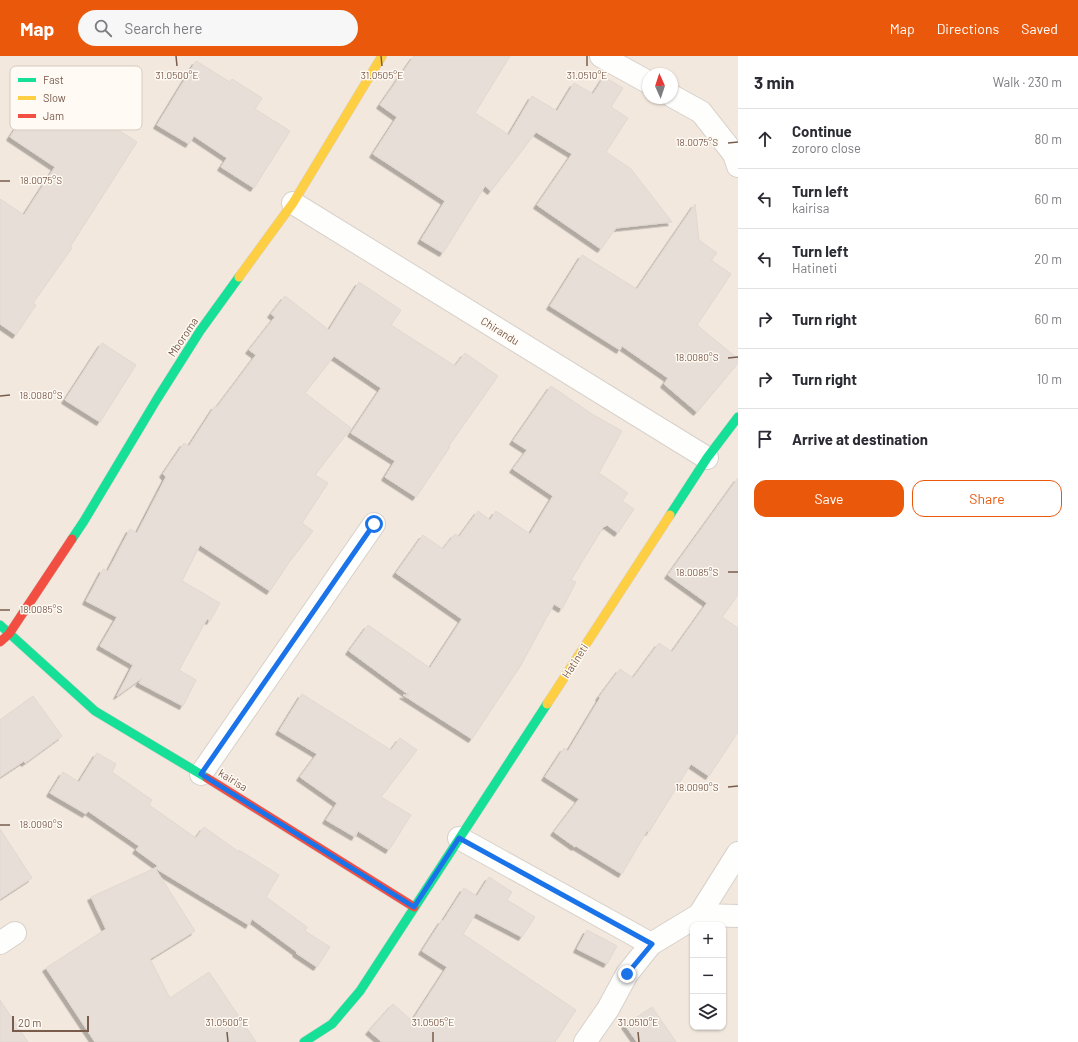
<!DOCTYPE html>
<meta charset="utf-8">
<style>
body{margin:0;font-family:Barlow,sans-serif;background:#f7f7f7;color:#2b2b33}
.controls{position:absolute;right:12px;bottom:12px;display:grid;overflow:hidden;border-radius:8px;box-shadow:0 1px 3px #0004}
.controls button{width:36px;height:36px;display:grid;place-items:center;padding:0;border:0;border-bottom:1px solid #e1e1e2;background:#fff;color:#2b2b33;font:20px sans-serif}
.compass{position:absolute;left:642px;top:12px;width:36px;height:36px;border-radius:50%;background:#fff;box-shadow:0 1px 3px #0004;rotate:357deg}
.scale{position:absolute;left:12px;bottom:10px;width:77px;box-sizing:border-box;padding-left:4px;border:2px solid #7a5c4d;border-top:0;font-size:11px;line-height:14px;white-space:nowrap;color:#7a5c4d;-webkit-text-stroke:3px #fffaf3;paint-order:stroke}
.stop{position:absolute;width:12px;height:12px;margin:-9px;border:3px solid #1a73e8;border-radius:50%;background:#fff}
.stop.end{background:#1a73e8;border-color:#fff;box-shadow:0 1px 4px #0008}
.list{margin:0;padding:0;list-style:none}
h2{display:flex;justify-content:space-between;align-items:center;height:52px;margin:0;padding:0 16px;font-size:17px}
h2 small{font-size:13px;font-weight:400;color:#7c7c81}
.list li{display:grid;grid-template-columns:26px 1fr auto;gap:12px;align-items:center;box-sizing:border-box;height:60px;padding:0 16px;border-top:1px solid #e1e1e2}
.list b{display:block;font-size:15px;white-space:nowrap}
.list p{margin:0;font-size:13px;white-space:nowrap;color:#7c7c81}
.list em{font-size:13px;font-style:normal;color:#7c7c81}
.actions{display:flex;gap:8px;padding:12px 16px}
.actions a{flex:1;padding:9px 0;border:1px solid #ea580c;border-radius:12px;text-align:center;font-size:14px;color:#ea580c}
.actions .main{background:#ea580c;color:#fff}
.icon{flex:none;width:22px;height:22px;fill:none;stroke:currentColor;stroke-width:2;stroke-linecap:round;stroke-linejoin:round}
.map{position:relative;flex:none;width:738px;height:986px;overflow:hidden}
header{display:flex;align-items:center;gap:24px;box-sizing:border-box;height:56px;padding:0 20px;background:#ea580c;color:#fff}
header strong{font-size:19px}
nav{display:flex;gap:22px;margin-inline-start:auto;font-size:14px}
.search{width:280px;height:36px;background:#f7f7f7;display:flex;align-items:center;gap:10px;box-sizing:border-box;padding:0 14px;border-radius:22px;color:#7c7c81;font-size:15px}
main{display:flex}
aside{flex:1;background:#fff}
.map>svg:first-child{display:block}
.residential{fill:#f2e8de;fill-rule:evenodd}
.building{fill:#e6ded7;stroke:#e2d8d2;filter:url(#shadow)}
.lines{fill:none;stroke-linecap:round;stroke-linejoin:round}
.street-casing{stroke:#d7d1cb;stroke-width:24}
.fast-casing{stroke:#d9d2cb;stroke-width:10}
.slow-casing{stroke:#d9d2cb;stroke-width:10}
.jam-casing{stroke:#d9d2cb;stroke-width:10}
.street{stroke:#fefefd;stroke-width:22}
.fast{stroke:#16e098;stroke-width:9}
.slow{stroke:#ffcf43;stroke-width:9}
.jam{stroke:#f24e42;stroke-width:9}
.route{stroke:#1a73e8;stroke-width:5}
.ticks{fill:none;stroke:#7a5c4d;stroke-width:1.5}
.labels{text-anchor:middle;stroke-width:3;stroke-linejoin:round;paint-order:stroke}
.street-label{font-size:11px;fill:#7a5c4d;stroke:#fffaf3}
.key{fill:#fffaf3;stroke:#d7cbc1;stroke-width:1}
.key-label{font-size:11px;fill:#7a5c4d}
.ticks-label{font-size:10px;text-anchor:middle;fill:#7a5c4d;stroke:#fffaf3;stroke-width:3;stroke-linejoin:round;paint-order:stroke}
</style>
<header>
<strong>Map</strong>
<div class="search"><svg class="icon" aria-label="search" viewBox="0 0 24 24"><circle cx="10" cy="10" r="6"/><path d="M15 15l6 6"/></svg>Search here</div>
<nav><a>Map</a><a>Directions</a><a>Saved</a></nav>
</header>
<main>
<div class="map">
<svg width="738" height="986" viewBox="0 0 738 986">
<defs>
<filter id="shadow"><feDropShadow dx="-3.5" dy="3.5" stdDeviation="0" flood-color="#0004"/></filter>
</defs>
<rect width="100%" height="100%" fill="#f9f5f0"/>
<path class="residential" d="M 0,0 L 738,0 L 738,986 L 0,986 ZM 648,18 L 672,18 L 672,42 L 648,42 ZM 693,869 L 723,869 L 723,971 L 693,971 Z"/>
<g class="building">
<path d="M 414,0 L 510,0 L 475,57 L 509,79 L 532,40 L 557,55 L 574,27 L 593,38 L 604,21 L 623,32 L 611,51 L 628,62 L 606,96 L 631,113 L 672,166 L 616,172 L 601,193 L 537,149 L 572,98 L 536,76 L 491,135 L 485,130 L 443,197 L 421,184 L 445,145 L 373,98 L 397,61 L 380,49 Z"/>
<path d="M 196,5 L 230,26 L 232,23 L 262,42 L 255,53 L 290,75 L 254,132 L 221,111 L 227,102 L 194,80 L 189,88 L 157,69 Z"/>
<path d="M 45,27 L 137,86 L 70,191 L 72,192 L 33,247 L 36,249 L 16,279 L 0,268 L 0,143 L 24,159 L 55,111 L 10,81 Z"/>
<path d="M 695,148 L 699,184 L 717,197 L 711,204 L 731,218 L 697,269 L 738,303 L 738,307 L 697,356 L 664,328 L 668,322 L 622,290 L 620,294 L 550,250 L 582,199 L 637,233 Z"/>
<path d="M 359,226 L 401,254 L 391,269 L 455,310 L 465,297 L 498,320 L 448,391 L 450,391 L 416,441 L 385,421 L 395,405 L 351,377 L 381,332 L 334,300 L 305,337 L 351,372 L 315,419 L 328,427 L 302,467 L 313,475 L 290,505 L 270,535 L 200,489 L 182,525 L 220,547 L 210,565 L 207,563 L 179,614 L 196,624 L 183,650 L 139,627 L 142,622 L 117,640 L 133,609 L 100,590 L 117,561 L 86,545 L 103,513 L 108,515 L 130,473 L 137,477 L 166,421 L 163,418 L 184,387 L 189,390 L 215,350 L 217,351 L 256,299 L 249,294 L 275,261 L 271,258 L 285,240 L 329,274 Z"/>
<path d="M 102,287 L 136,309 L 100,366 L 65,344 Z"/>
<path d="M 551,330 L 592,358 L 622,375 L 599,417 L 628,437 L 622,445 L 634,453 L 618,477 L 607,469 L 605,471 L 604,470 L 571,524 L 576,526 L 562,553 L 554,548 L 521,609 L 472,683 L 403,639 L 409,639 L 349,595 L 368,569 L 430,612 L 462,563 L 396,517 L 423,479 L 443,493 L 455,478 L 459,481 L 478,455 L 490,464 L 496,455 L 530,478 L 553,440 L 513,413 L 527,394 L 513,385 Z"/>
<path d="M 738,422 L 738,539 L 722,561 L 738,572 L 738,676 L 709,720 L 691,708 L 649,776 L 647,775 L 622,818 L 576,790 L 575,791 L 554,776 L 579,743 L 545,721 L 564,692 L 568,695 L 600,642 L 599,641 L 620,613 L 633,622 L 659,587 L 672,596 L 707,547 L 668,519 Z"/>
<path d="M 302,638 L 391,694 L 400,682 L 417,694 L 381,741 L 411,759 L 389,794 L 358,775 L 355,781 L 326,764 L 337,747 L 300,721 L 317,698 L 279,675 Z"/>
<path d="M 33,640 L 62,680 L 25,707 L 24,705 L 0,721 L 0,664 Z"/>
<path d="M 97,697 L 116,708 L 112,716 L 152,744 L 149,749 L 196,782 L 204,771 L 239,796 L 239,794 L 279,819 L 266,841 L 307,871 L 305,875 L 330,891 L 317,911 L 296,897 L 297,896 L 252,863 L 249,869 L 155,812 L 158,810 L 136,794 L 139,790 L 88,755 L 86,758 L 50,737 L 63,716 L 79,726 Z"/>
<path d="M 0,773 L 32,822 L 0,843 Z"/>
<path d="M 155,812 L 195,875 L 150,903 L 170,942 L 209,916 L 256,986 L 95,986 L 46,912 L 106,873 L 91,841 Z"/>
<path d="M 489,821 L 512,836 L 507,844 L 535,861 L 522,881 L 476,857 L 463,878 L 576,954 L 555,986 L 382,986 L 369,975 L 393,948 L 412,965 L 447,911 L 422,895 L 442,864 L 443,865 L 464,832 L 477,840 Z"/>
<path d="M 587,874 L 617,890 L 607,908 L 577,893 Z"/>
<path d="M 0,944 L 28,986 L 0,986 Z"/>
<path d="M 652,951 L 676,986 L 637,986 L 625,969 Z"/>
</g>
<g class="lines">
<g class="street-casing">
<g id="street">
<path d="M 601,0 L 648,26"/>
<path d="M 672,40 L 701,56 L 734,98 L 738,110"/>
<path d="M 293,147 L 707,402"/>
<path d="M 201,718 L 374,468"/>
<path d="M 459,782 L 651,888"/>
<path d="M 699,859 L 738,797"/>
<path d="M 0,887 L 15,877"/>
<path d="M 585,986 L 608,953 L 627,918 L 651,888 L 699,859 L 738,860"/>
</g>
</g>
<g class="fast-casing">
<g id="fast">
<path d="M 670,459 L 707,402 L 738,361"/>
<path d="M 72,483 L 84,465 L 157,343 L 200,275 L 239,221"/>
<path d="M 0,569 L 95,655 L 207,722"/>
<path d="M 304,986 L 332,968 L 360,935 L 547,648"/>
</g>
</g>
<g class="slow-casing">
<g id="slow">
<path d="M 239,221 L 293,147 L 382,0"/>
<path d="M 547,648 L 670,459"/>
</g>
</g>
<g class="jam-casing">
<g id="jam">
<path d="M 0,586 L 9,578 L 72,483"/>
<path d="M 207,722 L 414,851"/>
</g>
</g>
<use href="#street" class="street"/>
<use href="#fast" class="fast"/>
<use href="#slow" class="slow"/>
<use href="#jam" class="jam"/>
</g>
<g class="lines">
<path class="route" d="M 374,468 L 201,718 L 414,851 L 459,782 L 652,888 L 627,918"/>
</g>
<path class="ticks" d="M 176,0 L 177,10M 381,0 L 382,10M 587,0 L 587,10M 728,87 L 738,86M 0,125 L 10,125M 728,302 L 738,301M 0,340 L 10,339M 728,516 L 738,516M 0,554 L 10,554M 728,731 L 738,730M 0,769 L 10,769M 227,976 L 228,986M 433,976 L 433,986M 638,976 L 639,986"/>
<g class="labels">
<g class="street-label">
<text transform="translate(500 275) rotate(32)" y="4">Chirandu</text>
<text transform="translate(183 281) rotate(-56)" y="4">Mboroma</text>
<text transform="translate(575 605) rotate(-57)" y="4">Hatineti</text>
<text transform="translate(233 724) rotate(32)" y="4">kairisa</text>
</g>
</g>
<rect x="10" y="10" width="132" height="64" rx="6" class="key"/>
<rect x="18" y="22" width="18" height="4" fill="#16e098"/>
<rect x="18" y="40" width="18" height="4" fill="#ffcf43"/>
<rect x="18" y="58" width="18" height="4" fill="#f24e42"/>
<g class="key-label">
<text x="43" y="28">Fast</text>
<text x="43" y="46">Slow</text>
<text x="43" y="64">Jam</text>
</g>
<g class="ticks-label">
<text x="177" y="23">31.0500°E</text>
<text x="382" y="23">31.0505°E</text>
<text x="587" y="23">31.0510°E</text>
<text x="697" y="90">18.0075°S</text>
<text x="41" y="128">18.0075°S</text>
<text x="697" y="305">18.0080°S</text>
<text x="41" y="343">18.0080°S</text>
<text x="697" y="520">18.0085°S</text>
<text x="41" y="557">18.0085°S</text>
<text x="697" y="735">18.0090°S</text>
<text x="41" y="772">18.0090°S</text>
<text x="227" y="970">31.0500°E</text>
<text x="433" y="970">31.0505°E</text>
<text x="638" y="970">31.0510°E</text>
</g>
</svg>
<div class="controls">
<button>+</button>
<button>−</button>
<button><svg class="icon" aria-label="layers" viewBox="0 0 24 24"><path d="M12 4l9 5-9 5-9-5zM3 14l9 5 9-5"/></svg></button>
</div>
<svg class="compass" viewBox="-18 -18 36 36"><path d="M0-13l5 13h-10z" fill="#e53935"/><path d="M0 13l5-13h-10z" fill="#7c7c81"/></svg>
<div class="scale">20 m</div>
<div class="stop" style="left:374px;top:468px"></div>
<div class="stop end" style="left:627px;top:918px"></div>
</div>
<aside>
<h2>3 min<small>Walk · 230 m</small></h2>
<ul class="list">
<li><svg class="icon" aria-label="ahead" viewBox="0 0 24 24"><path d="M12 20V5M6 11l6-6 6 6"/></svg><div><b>Continue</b><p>zororo close</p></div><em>80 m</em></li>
<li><svg class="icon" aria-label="left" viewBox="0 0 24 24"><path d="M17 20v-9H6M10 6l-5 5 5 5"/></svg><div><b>Turn left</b><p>kairisa</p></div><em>60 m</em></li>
<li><svg class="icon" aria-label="left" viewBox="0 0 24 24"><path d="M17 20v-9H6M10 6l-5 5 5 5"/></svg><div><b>Turn left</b><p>Hatineti</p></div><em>20 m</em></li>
<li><svg class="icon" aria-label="right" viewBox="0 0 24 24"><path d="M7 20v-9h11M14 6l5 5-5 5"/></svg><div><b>Turn right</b></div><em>60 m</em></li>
<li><svg class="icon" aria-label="right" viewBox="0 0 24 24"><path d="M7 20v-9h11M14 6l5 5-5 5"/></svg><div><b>Turn right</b></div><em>10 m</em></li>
<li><svg class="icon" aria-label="arrive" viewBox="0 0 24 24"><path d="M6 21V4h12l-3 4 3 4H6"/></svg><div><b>Arrive at destination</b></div></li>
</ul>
<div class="actions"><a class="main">Save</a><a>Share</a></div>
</aside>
</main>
